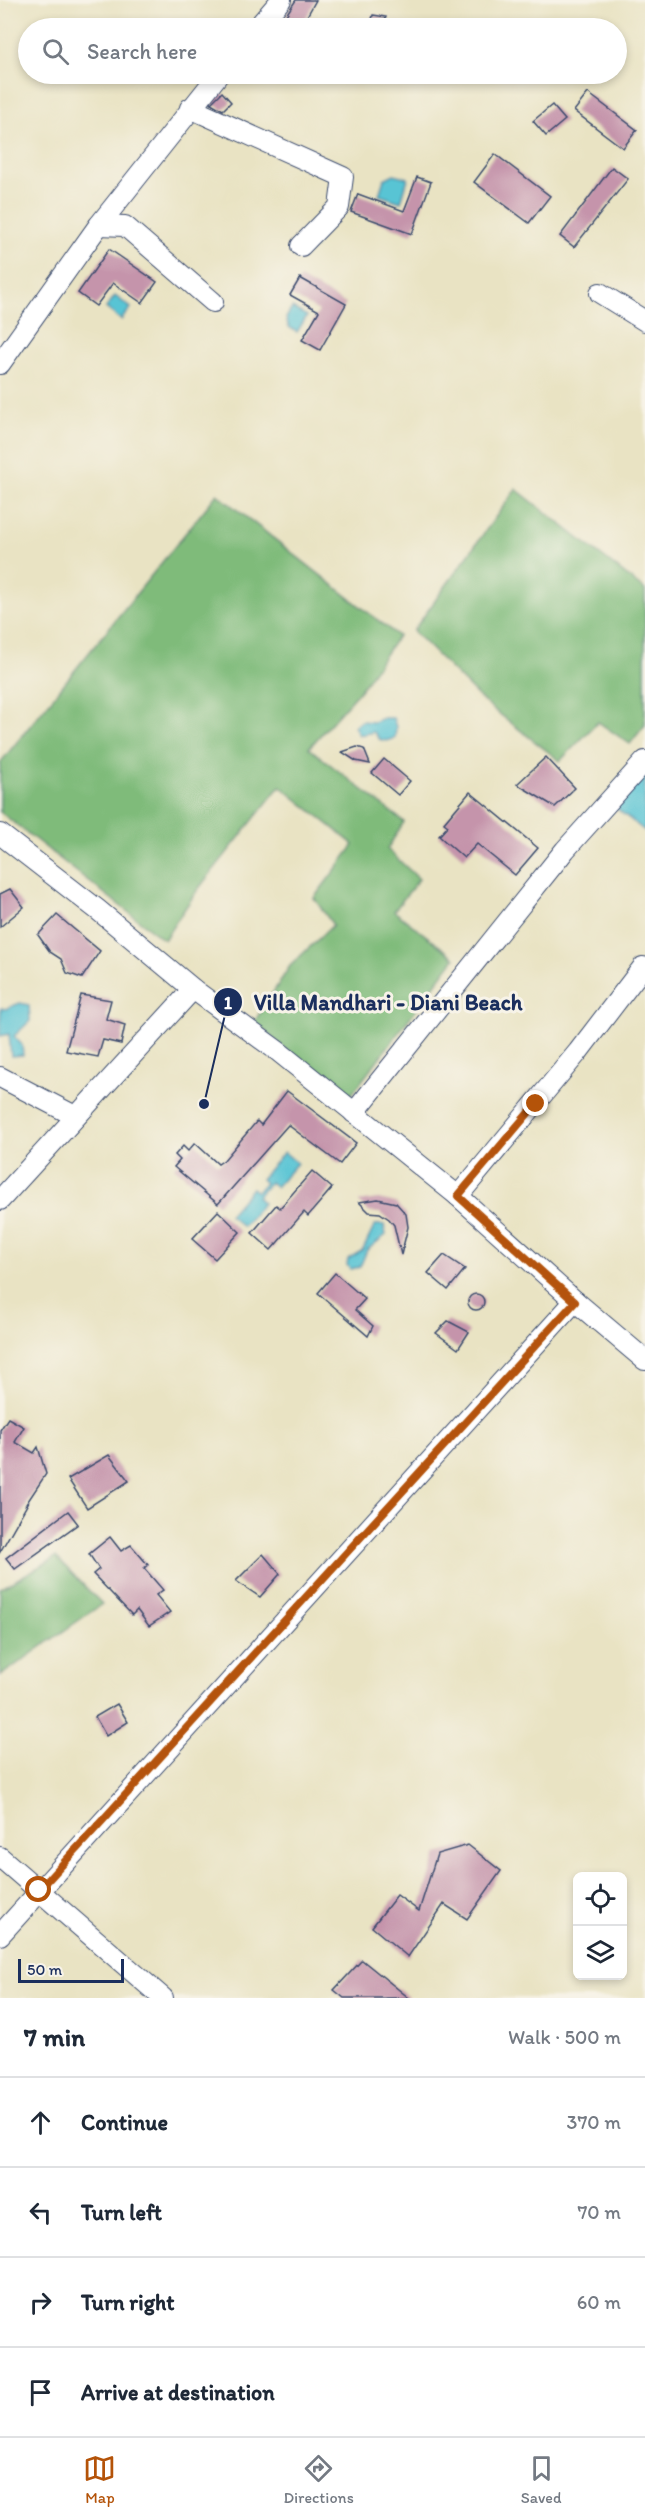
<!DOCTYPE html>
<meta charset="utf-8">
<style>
body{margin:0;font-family:Itim,sans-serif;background:#f6f6f7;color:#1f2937}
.controls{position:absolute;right:18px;bottom:18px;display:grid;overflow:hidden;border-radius:9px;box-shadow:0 3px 9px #0003}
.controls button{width:54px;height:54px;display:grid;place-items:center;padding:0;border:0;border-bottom:2px solid #e0e1e3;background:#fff;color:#1f2937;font:30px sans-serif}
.scale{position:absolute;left:18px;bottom:15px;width:106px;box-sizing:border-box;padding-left:6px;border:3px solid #1b2f5e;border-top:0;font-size:16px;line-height:21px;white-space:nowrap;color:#1b2f5e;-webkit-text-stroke:4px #f7f3e8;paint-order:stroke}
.stop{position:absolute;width:18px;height:18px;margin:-14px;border:4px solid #b45309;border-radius:50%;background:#fff}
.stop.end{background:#b45309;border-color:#fff;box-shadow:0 2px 6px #0008}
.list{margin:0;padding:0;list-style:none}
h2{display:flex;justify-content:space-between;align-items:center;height:78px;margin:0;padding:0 24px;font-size:26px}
h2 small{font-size:20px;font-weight:400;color:#747a83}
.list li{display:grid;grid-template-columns:39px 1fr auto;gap:18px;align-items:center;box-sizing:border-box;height:90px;padding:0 24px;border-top:2px solid #e0e1e3}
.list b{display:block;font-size:22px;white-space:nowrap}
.list em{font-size:20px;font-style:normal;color:#747a83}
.icon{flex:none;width:33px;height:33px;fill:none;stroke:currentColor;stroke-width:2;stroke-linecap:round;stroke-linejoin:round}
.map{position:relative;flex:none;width:645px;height:1998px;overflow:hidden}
.search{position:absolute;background:#fff;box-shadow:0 3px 9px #0003;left:18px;right:18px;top:18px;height:66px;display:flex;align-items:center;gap:15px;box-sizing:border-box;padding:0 21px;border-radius:33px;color:#747a83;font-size:22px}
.sheet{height:438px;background:#fff}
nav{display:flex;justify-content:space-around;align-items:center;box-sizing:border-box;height:84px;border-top:2px solid #e0e1e3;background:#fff;font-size:16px;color:#747a83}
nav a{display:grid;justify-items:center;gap:3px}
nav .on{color:#b45309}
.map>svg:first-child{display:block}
.forest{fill:#7fbb7a;stroke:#4d756c;stroke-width:1.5}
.water{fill:#59c4d4;stroke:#3a7a99;stroke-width:1.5}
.building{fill:#c594ab}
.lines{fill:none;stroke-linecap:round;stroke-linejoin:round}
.minor-casing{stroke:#3a4a6d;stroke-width:22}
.minor{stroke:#fff;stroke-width:20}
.route{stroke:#b45309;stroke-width:8}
.leader{fill:none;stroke:#1b2f5e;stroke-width:2}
.callout-dot{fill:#1b2f5e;stroke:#f7f3e8;stroke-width:2}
.mark-label{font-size:18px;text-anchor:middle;font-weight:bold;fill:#fff}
.callout-label{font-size:22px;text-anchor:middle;font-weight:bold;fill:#1b2f5e;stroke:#f7f3e8;stroke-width:6;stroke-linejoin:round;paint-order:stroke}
</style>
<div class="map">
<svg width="645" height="1998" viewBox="0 0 645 1998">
<rect width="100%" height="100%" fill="#f7f3e8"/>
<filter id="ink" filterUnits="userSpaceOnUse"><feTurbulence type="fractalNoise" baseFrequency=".0167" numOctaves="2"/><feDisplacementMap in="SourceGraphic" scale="12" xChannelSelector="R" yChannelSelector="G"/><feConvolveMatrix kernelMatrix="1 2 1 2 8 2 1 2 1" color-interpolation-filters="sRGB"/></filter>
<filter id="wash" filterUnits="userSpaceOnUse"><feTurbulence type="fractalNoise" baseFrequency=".008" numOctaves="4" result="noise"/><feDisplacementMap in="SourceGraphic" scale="24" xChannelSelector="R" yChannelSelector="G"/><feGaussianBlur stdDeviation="1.35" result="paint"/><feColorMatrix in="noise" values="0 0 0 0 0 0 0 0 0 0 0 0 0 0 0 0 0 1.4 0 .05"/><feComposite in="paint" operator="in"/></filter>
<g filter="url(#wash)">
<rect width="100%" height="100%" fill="#e9e3c3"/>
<g class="forest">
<path d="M 516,489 L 645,590 L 645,725 L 630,744 L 598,722 L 560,761 L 484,702 L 413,631 Z"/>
<path d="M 217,494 L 398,636 L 361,689 L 309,748 L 404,822 L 387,849 L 419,879 L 394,911 L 455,958 L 346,1102 L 254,1022 L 290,966 L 333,925 L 314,898 L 354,845 L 280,786 L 196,892 L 164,940 L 0,812 L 0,763 Z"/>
<path d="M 56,1557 L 102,1604 L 0,1676 L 0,1589 Z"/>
</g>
<g class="water">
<path d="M 394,174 L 408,178 L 401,202 L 379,195 L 384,179 Z"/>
<path d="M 115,296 L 131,308 L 121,320 L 106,308 Z"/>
<path d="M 292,308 L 307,316 L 297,332 L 289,327 L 286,318 Z"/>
<path d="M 383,718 L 393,718 L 396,727 L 395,738 L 386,741 L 379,739 L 374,732 L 359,735 L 354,726 L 361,721 L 373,722 Z"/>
<path d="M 645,766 L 645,831 L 612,805 Z"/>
<path d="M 20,1003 L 29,1005 L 30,1021 L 14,1036 L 22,1045 L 23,1055 L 11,1056 L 9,1034 L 0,1036 L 1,1008 L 5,1009 Z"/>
<path d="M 284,1152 L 297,1163 L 276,1187 L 270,1182 L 257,1197 L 263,1203 L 243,1227 L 229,1215 L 252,1188 L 257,1192 L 265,1183 L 261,1179 Z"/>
<path d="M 375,1225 L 384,1225 L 386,1235 L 367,1250 L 360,1267 L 350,1269 L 347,1265 L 348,1259 L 363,1250 Z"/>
</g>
<g id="blocks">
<g class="building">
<path d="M 296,0 L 316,0 L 302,25 L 286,15 Z"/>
<path d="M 373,15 L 386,17 L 382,28 L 370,28 Z"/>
<path d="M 222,92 L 231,102 L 223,110 L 211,103 Z"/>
<path d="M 588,93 L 637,130 L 623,148 L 574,111 Z"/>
<path d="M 552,105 L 565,120 L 546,136 L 533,121 Z"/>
<path d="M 495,154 L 550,196 L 529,223 L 474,182 Z"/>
<path d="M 612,167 L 628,179 L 574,247 L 560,236 Z"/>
<path d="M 417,177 L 431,182 L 412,234 L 351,212 L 358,194 L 404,211 Z"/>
<path d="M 109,249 L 157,282 L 142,303 L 113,283 L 96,306 L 78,293 Z"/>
<path d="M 300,278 L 346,304 L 320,350 L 302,340 L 319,311 L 290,295 Z"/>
<path d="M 357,747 L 364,749 L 370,764 L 356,761 L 342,752 Z"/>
<path d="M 546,757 L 575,788 L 555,807 L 517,784 Z"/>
<path d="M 384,759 L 410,781 L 398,795 L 372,773 Z"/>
<path d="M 470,792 L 538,848 L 515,875 L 477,844 L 464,858 L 439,836 L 448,826 L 444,823 Z"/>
<path d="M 10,889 L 24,907 L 0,927 L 0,894 Z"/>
<path d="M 57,915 L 100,951 L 82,978 L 67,973 L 61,959 L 50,952 L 38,935 Z"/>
<path d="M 81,995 L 111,1000 L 106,1019 L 125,1025 L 121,1044 L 103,1040 L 98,1057 L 66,1051 Z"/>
<path d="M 287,1091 L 356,1143 L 340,1164 L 288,1125 L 218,1204 L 174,1167 L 180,1160 L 175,1155 L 183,1146 L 188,1151 L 195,1143 L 218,1164 L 224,1160 L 257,1121 L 261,1125 Z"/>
<path d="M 312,1171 L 332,1188 L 308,1216 L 304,1212 L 271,1250 L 252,1233 L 276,1205 L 280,1208 Z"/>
<path d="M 378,1199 L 396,1203 L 406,1214 L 408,1227 L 401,1255 L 394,1225 L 389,1219 L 380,1213 L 369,1212 L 359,1202 Z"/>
<path d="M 218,1211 L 240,1232 L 215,1259 L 192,1239 Z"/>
<path d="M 444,1255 L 465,1269 L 448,1290 L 428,1273 Z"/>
<path d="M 335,1273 L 365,1299 L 355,1310 L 373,1326 L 368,1336 L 318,1293 Z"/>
<circle cx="476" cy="1302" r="8"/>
<path d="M 448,1321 L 469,1332 L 458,1349 L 436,1333 Z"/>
<path d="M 8,1418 L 24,1427 L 15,1442 L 34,1453 L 38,1447 L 46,1474 L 26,1504 L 28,1503 L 0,1552 L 0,1430 Z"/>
<path d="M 109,1455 L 129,1481 L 87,1508 L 68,1479 Z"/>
<path d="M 68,1511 L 78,1524 L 15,1569 L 6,1558 Z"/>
<path d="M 110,1537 L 121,1551 L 131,1545 L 148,1565 L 144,1568 L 163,1590 L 156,1595 L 170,1612 L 149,1626 L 137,1610 L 132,1615 L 93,1574 L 99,1569 L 89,1554 Z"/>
<path d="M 263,1554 L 280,1574 L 260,1597 L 236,1581 Z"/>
<path d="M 117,1704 L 128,1722 L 106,1736 L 95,1717 Z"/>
<path d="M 468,1845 L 501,1871 L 467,1919 L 444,1904 L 408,1957 L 372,1927 L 397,1895 L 419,1911 L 437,1854 Z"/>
<path d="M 362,1960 L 409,1998 L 344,1998 L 334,1990 Z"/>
</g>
</g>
</g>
<g filter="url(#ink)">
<use href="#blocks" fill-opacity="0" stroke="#3a4a6d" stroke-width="1.5"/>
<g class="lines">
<g class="minor-casing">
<g id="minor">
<path d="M 257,28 L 281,0"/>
<path d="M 190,108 L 343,177 L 339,207 L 301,246"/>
<path d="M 99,225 L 125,226 L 213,302"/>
<path d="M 600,293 L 645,321"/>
<path d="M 0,364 L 99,225 L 219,74"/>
<path d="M 0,834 L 98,910 L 193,989 L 279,1052 L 458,1196 L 575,1301 L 645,1360"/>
<path d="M 0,1077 L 75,1116"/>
<path d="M 354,1113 L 565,850 L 645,761"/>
<path d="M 458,1196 L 578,1052 L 643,967"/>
<path d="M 0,1200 L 193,989"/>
<path d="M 0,1857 L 163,1998"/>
<path d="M 0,1935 L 575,1301"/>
</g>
</g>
<use href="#minor" class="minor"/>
</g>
</g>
<g class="lines" filter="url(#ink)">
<path class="route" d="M 39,1890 L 575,1302 L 458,1196 L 536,1104"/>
</g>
<path class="leader" d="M204 1104L228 1002"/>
<g class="callout-dot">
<circle cx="204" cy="1104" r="6"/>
<circle cx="228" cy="1002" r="15"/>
</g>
<g class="mark-label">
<text x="228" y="1009">1</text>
</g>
<g class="callout-label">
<text x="388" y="1010">Villa Mandhari - Diani Beach</text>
</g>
</svg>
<div class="controls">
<button><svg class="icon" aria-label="locate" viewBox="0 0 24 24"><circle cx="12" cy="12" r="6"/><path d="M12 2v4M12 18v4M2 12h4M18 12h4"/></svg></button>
<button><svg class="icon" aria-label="layers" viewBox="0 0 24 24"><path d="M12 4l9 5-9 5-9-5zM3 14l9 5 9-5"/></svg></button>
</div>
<div class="scale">50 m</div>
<div class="stop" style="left:39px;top:1890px"></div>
<div class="stop end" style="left:536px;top:1104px"></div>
<div class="search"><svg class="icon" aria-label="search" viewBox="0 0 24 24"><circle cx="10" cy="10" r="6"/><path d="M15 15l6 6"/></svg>Search here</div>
</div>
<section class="sheet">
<h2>7 min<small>Walk · 500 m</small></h2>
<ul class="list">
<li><svg class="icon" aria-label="ahead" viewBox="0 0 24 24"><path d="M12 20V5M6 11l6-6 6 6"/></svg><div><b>Continue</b></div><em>370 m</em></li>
<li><svg class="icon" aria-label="left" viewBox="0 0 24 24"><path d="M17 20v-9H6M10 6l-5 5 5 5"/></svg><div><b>Turn left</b></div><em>70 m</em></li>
<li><svg class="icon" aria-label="right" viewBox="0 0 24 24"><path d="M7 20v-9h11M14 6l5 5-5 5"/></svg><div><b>Turn right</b></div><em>60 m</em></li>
<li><svg class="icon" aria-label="arrive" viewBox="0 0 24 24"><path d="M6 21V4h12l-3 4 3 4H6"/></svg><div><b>Arrive at destination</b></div></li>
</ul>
</section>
<nav>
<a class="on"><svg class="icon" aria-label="map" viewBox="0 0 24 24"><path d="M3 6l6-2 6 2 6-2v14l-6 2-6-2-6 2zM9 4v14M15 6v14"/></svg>Map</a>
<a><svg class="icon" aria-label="directions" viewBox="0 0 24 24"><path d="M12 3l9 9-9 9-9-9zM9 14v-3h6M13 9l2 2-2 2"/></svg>Directions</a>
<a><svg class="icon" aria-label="saved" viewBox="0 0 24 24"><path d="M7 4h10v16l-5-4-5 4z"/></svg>Saved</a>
</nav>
